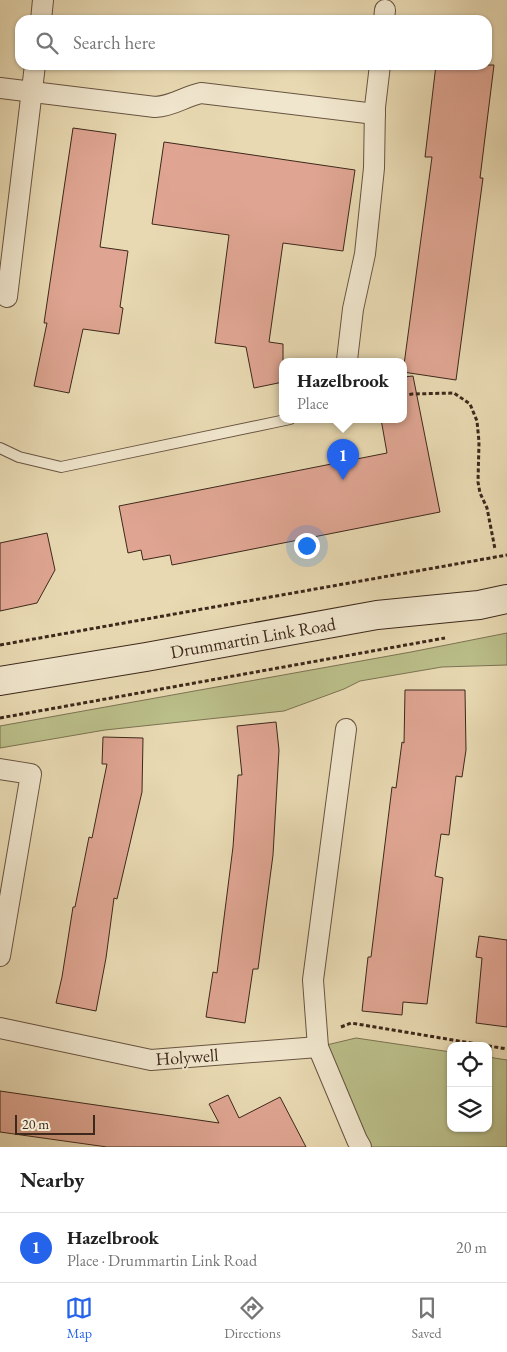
<!DOCTYPE html>
<meta charset="utf-8">
<style>
body{margin:0;font-family:"EB Garamond",serif;background:#f2f2f2;color:#222}
.controls{position:absolute;right:15px;bottom:15px;display:grid;overflow:hidden;border-radius:10px;box-shadow:0 1px 4px #0004}
.controls button{width:45px;height:45px;display:grid;place-items:center;padding:0;border:0;border-bottom:1px solid #e0e0e0;background:#fff;color:#222;font:25px sans-serif}
.scale{position:absolute;left:15px;bottom:12px;width:80px;box-sizing:border-box;padding-left:5px;border:2px solid #3d281b;border-top:0;font-size:14px;line-height:18px;white-space:nowrap;color:#3d281b;-webkit-text-stroke:4px #f0e6cd;paint-order:stroke}
.you{position:absolute;left:306px;top:545px;width:18px;height:18px;margin:-12px;border:4px solid #fff;border-radius:50%;background:#1a73e8;box-shadow:0 0 0 8px #1a73e833}
.badge{display:grid;place-items:center;width:32px;height:32px;border-radius:50%;background:#2563eb;color:#fff;font-size:16px;font-weight:700}
.pin{position:absolute;translate:-50% -41px;filter:drop-shadow(0 1px 2px #0008)}
.pin::after{content:'';position:absolute;top:26px;width:18px;height:15px;background:inherit;clip-path:polygon(0 0,100% 0,50% 100%)}
.popup{position:absolute;left:279px;top:358px;width:128px;height:65px;box-sizing:border-box;display:grid;place-content:center;border-radius:10px;background:#fff;filter:drop-shadow(0 1px 4px #0005);font-size:16px;white-space:nowrap;color:#767676}
.popup b{font-size:19px;color:#222}
.popup::after{content:'';position:absolute;left:50%;top:100%;margin-left:-10px;border:10px solid transparent;border-top-color:#fff}
.list{margin:0;padding:0;list-style:none}
h2{display:flex;justify-content:space-between;align-items:center;height:65px;margin:0;padding:0 20px;font-size:21px}
h2 small{font-size:16px;font-weight:400;color:#767676}
.list li{display:grid;grid-template-columns:32px 1fr auto;gap:15px;align-items:center;box-sizing:border-box;height:70px;padding:0 20px;border-top:1px solid #e0e0e0}
.list b{display:block;font-size:19px;white-space:nowrap}
.list p{margin:0;font-size:16px;white-space:nowrap;color:#767676}
.list em{font-size:16px;font-style:normal;color:#767676}
.icon{flex:none;width:28px;height:28px;fill:none;stroke:currentColor;stroke-width:2;stroke-linecap:round;stroke-linejoin:round}
.map{position:relative;flex:none;width:507px;height:1147px;overflow:hidden}
.search{position:absolute;background:#fff;box-shadow:0 1px 4px #0004;left:15px;right:15px;top:15px;height:55px;display:flex;align-items:center;gap:12px;box-sizing:border-box;padding:0 18px;border-radius:15px;color:#767676;font-size:19px}
.sheet{height:135px;background:#fff}
nav{display:flex;justify-content:space-around;align-items:center;box-sizing:border-box;height:70px;border-top:1px solid #e0e0e0;background:#fff;font-size:14px;color:#767676}
nav a{display:grid;justify-items:center;gap:2px}
nav .on{color:#2563eb}
.map>svg:first-child{display:block}
.green{fill:#babe89;stroke:#7c7352}
.building{fill:#dfa592;stroke:#3d281b}
.lines{fill:none;stroke-linecap:round;stroke-linejoin:round}
.service-casing{stroke:#685441;stroke-width:12}
.minor-casing{stroke:#685441;stroke-width:22}
.secondary-casing{stroke:#3d281b;stroke-width:30}
.path{stroke:#3d281b;stroke-width:3;stroke-dasharray:4 2.5;stroke-linecap:butt}
.service{stroke:#f0e6cd;stroke-width:10}
.minor{stroke:#f0e6cd;stroke-width:20}
.secondary{stroke:#f0e6cd;stroke-width:28}
.labels{text-anchor:middle;stroke-width:4;stroke-linejoin:round;paint-order:stroke}
.street-label{font-size:18px;fill:#3d281b;stroke:#f0e6cd}
</style>
<div class="map">
<svg width="507" height="1147" viewBox="0 0 507 1147">
<rect width="100%" height="100%" fill="#e8d9b2"/>
<filter id="stains"><feTurbulence type="fractalNoise" baseFrequency=".004" numOctaves="4"/><feColorMatrix values="0 0 0 0 .2 0 0 0 0 .09 0 0 0 0 .02 0 0 0 .5 -.17"/></filter>
<radialGradient id="worn" r=".72"><stop offset=".6" stop-color="#630" stop-opacity="0"/><stop offset="1" stop-color="#630" stop-opacity=".3"/></radialGradient>
<g class="green">
<path d="M 507,633 L 507,665 L 442,667 L 360,681 L 344,689 L 284,711 L 105,730 L 0,748 L 0,726 L 411,652 Z"/>
<path d="M 356,1038 L 451,1052 L 451,1128 L 488,1128 L 488,1057 L 507,1060 L 507,1147 L 361,1147 L 318,1047 Z"/>
</g>
<g class="building">
<path d="M 436,65 L 494,65 L 480,178 L 483,178 L 456,380 L 403,372 L 432,157 L 425,157 Z"/>
<path d="M 73,128 L 116,134 L 100,247 L 128,251 L 120,307 L 123,308 L 119,334 L 83,329 L 69,393 L 34,386 L 47,323 L 44,323 Z"/>
<path d="M 164,142 L 355,170 L 343,251 L 283,243 L 269,342 L 283,344 L 283,382 L 254,388 L 246,347 L 215,343 L 229,235 L 152,224 Z"/>
<path d="M 413,376 L 440,512 L 172,565 L 170,555 L 143,560 L 141,550 L 128,553 L 119,506 L 387,453 L 381,419 L 403,419 L 403,377 Z"/>
<path d="M 47,533 L 55,570 L 37,603 L 0,611 L 0,543 Z"/>
<path d="M 405,690 L 465,690 L 466,750 L 462,777 L 456,776 L 449,835 L 441,834 L 435,876 L 443,878 L 427,1004 L 403,1002 L 402,1015 L 362,1011 L 368,957 L 371,957 L 392,787 L 396,788 L 402,742 L 404,743 Z"/>
<path d="M 276,722 L 279,750 L 273,855 L 258,969 L 253,969 L 245,1023 L 206,1017 L 213,972 L 217,973 L 233,847 L 238,775 L 242,775 L 237,726 Z"/>
<path d="M 103,737 L 143,738 L 142,792 L 117,899 L 114,898 L 106,958 L 96,1011 L 56,1003 L 62,977 L 73,907 L 75,907 L 89,837 L 92,838 L 107,764 L 102,764 Z"/>
<path d="M 479,936 L 507,940 L 507,1027 L 476,1023 L 482,958 L 476,957 Z"/>
<path d="M 0,1091 L 219,1123 L 209,1104 L 228,1095 L 239,1118 L 280,1097 L 306,1147 L 107,1147 L 0,1132 Z"/>
</g>
<g class="lines">
<g class="service-casing">
<path id="service" d="M 0,448 L 19,457 L 61,467 L 290,419"/>
</g>
<g class="minor-casing">
<g id="minor">
<path d="M 41,20 L 43,0"/>
<path d="M 384,20 L 385,10"/>
<path d="M 0,88 L 155,107 C 174,106 183,97 201,93 L 375,114"/>
<path d="M 7,297 L 35,65"/>
<path d="M 347,360 L 353,309 L 365,254 L 374,168 L 375,107 L 380,65"/>
<path d="M 346,729 L 313,980 L 318,1047 L 357,1140 L 361,1147"/>
<path d="M 0,769 L 31,774 L 0,956"/>
<path d="M 0,1028 L 151,1060 L 318,1047"/>
</g>
</g>
<g class="secondary-casing">
<path id="secondary" d="M 0,681 L 146,657 L 377,615 L 479,605 L 507,599"/>
</g>
<g class="path">
<path d="M 403,396 L 412,394 L 454,393 L 470,404 L 477,421 L 479,442 L 478,482 L 480,493 L 487,508 L 495,549"/>
<path d="M 0,645 L 507,555"/>
<path d="M 0,718 L 445,638"/>
<path d="M 341,1027 L 351,1023 L 507,1049"/>
</g>
<use href="#service" class="service"/>
<use href="#minor" class="minor"/>
<use href="#secondary" class="secondary"/>
</g>
<g class="labels">
<g class="street-label">
<text transform="translate(253 638) rotate(-10)" y="6">Drummartin Link Road</text>
<text transform="translate(187 1057) rotate(-4)" y="6">Holywell</text>
</g>
</g>
<rect width="100%" height="100%" filter="url(#stains)"/>
<rect width="100%" height="100%" fill="url(#worn)"/>
</svg>
<div class="controls">
<button><svg class="icon" aria-label="locate" viewBox="0 0 24 24"><circle cx="12" cy="12" r="6"/><path d="M12 2v4M12 18v4M2 12h4M18 12h4"/></svg></button>
<button><svg class="icon" aria-label="layers" viewBox="0 0 24 24"><path d="M12 4l9 5-9 5-9-5zM3 14l9 5 9-5"/></svg></button>
</div>
<div class="scale">20 m</div>
<div class="you"></div>
<div class="pin badge" style="left:343px;top:480px">1</div>
<div class="popup"><b>Hazelbrook</b>Place</div>
<div class="search"><svg class="icon" aria-label="search" viewBox="0 0 24 24"><circle cx="10" cy="10" r="6"/><path d="M15 15l6 6"/></svg>Search here</div>
</div>
<section class="sheet">
<h2>Nearby<small></small></h2>
<ul class="list">
<li><span class="badge">1</span><div><b>Hazelbrook</b><p>Place · Drummartin Link Road</p></div><em>20 m</em></li>
</ul>
</section>
<nav>
<a class="on"><svg class="icon" aria-label="map" viewBox="0 0 24 24"><path d="M3 6l6-2 6 2 6-2v14l-6 2-6-2-6 2zM9 4v14M15 6v14"/></svg>Map</a>
<a><svg class="icon" aria-label="directions" viewBox="0 0 24 24"><path d="M12 3l9 9-9 9-9-9zM9 14v-3h6M13 9l2 2-2 2"/></svg>Directions</a>
<a><svg class="icon" aria-label="saved" viewBox="0 0 24 24"><path d="M7 4h10v16l-5-4-5 4z"/></svg>Saved</a>
</nav>
